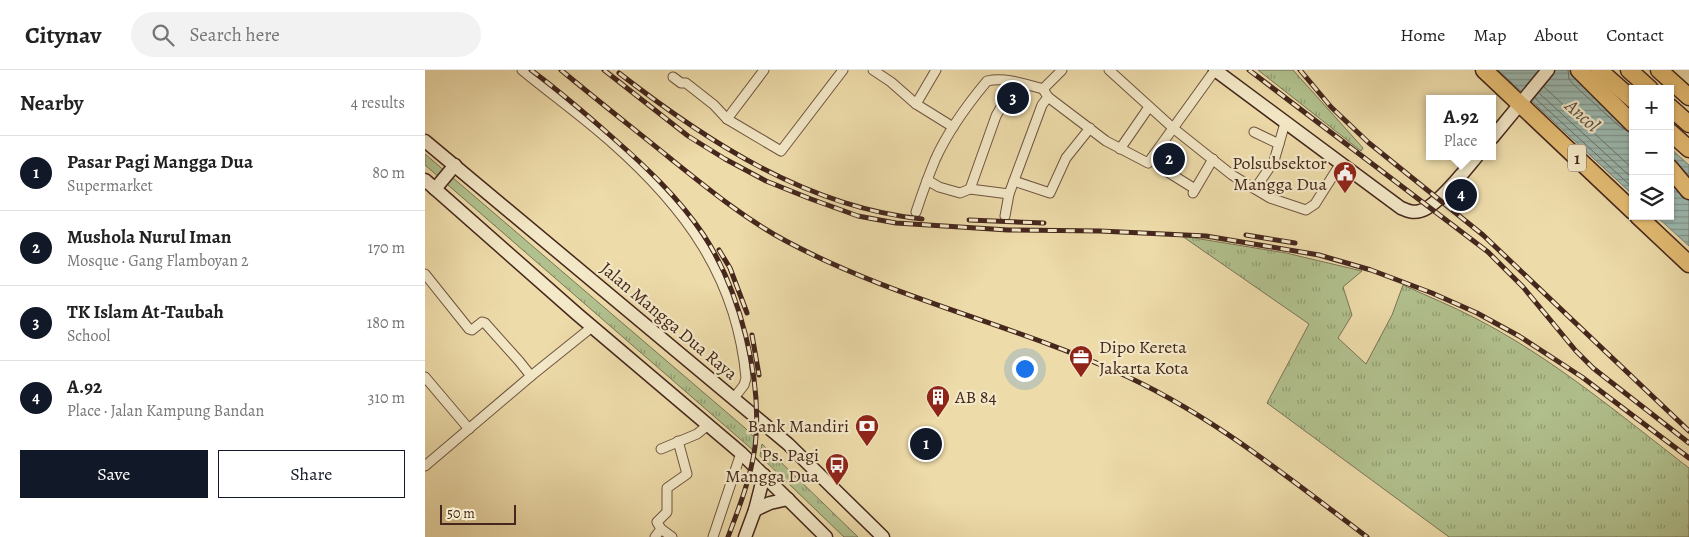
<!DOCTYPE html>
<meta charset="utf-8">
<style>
body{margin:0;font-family:Alegreya,serif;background:#f2f2f2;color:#222}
.controls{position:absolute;right:15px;top:15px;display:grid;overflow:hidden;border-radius:0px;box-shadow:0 1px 4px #0004}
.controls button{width:45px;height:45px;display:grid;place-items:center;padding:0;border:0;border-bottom:1px solid #e0e0e0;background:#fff;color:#222;font:25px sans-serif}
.scale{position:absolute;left:15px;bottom:12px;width:76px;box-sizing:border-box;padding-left:5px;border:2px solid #45271d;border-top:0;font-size:14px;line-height:18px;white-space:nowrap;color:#45271d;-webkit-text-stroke:4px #f3e8c7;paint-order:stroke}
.you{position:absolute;left:599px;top:298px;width:18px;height:18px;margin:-12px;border:4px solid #fff;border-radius:50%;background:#1a73e8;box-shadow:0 0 0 8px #1a73e833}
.badge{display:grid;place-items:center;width:32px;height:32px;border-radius:50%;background:#111827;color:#fff;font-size:16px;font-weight:700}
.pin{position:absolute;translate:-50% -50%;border:2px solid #fff;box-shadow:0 1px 5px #0006}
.popup{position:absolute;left:1001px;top:25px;width:70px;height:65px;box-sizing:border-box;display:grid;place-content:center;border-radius:0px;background:#fff;filter:drop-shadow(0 1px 4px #0005);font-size:16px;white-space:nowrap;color:#767676}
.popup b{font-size:19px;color:#222}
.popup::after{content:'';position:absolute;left:50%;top:100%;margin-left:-10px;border:10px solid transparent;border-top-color:#fff}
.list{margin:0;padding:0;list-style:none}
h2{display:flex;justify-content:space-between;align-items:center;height:65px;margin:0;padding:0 20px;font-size:21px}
h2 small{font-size:16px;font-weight:400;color:#767676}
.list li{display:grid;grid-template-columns:32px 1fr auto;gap:15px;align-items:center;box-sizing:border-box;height:75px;padding:0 20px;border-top:1px solid #e0e0e0}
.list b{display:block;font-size:19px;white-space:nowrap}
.list p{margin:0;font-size:16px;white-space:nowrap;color:#767676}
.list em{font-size:16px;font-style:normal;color:#767676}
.actions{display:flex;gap:10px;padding:15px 20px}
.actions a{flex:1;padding:11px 0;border:1px solid #111827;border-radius:0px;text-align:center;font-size:18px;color:#111827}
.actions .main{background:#111827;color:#fff}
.icon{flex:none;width:28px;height:28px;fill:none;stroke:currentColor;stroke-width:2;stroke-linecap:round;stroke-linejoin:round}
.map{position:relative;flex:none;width:1264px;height:467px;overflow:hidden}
header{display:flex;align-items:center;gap:30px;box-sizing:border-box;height:70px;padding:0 25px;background:#fff;border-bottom:1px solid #e0e0e0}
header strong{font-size:24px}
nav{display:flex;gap:28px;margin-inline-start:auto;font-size:18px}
.search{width:350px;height:45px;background:#f2f2f2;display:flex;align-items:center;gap:12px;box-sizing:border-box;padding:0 18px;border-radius:28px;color:#767676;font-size:19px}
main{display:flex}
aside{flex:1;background:#fff}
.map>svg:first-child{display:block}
.grass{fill:url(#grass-tufts);stroke:#7b7456}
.water{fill:url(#water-rules);stroke:#797f75}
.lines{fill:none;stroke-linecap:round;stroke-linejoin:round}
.shore{stroke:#707066;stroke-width:1}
.street-casing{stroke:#6f5440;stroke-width:11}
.secondary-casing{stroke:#45271d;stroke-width:15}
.highway-casing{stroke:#45271d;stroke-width:19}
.street{stroke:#f3e8c7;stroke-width:9}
.secondary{stroke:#f3e8c7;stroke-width:12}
.highway{stroke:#e6be74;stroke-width:16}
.rail-casing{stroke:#45271d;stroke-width:5}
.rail{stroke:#f3e8c7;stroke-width:3;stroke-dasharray:9;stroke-linecap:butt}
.labels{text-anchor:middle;stroke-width:4.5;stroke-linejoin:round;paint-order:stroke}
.shield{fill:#f3e8c7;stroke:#796150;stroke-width:1}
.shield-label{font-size:16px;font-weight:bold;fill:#45271d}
.poi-label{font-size:18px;fill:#45271d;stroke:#f3e8c7;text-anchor:end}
.street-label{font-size:18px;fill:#45271d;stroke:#f3e8c7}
.water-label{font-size:19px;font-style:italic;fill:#5a4c42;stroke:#f3e8c7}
</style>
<header>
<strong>Citynav</strong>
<div class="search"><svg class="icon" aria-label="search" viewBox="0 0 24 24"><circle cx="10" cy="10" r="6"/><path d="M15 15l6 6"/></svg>Search here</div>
<nav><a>Home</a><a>Map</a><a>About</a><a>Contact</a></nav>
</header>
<main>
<aside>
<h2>Nearby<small>4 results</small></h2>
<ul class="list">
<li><span class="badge">1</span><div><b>Pasar Pagi Mangga Dua</b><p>Supermarket</p></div><em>80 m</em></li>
<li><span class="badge">2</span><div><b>Mushola Nurul Iman</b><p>Mosque · Gang Flamboyan 2</p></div><em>170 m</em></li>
<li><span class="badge">3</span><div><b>TK Islam At-Taubah</b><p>School</p></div><em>180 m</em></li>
<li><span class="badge">4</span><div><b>A.92</b><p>Place · Jalan Kampung Bandan</p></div><em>310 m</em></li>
</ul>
<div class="actions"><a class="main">Save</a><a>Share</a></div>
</aside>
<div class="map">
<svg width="1264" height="467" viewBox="0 0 1264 467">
<defs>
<pattern id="grass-tufts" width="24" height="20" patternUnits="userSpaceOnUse" patternTransform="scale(1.25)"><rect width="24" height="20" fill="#b1c18e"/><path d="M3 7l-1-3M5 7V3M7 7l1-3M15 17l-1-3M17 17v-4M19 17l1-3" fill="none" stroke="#929d73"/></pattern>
<pattern id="water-rules" width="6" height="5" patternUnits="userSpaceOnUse" patternTransform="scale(1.25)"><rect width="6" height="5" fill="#9bb9b0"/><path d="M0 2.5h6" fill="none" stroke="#80968f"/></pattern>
</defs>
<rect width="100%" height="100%" fill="#eddba9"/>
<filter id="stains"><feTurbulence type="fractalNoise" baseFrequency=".004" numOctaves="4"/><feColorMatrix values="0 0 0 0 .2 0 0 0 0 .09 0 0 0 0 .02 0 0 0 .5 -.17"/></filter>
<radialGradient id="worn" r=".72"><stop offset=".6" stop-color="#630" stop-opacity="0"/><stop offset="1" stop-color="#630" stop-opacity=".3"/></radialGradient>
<g class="grass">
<path d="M 833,0 L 868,0 L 938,78 L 936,81 Z"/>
<path d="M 0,84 L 320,358 L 330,368 L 329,381 L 0,95 Z"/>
<path d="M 757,166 L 861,183 L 937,201 L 918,217 L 927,245 L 913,268 L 941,294 L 967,245 L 978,215 C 1002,226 1027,236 1050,248 C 1128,288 1195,345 1264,398 L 1264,467 L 1024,467 L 842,333 L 884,254 Z"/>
<path d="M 337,374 L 433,467 L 419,467 L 335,386 Z"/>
</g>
<g class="water">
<path d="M 1073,0 L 1160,0 L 1208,44 L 1208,125 Z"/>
<path d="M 1245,78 L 1264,95 L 1264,176 L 1231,146 L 1245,146 Z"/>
</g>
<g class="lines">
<g class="shore">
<path d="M 1143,0 L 1144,9 L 1149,15 L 1194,56 L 1201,60"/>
<path d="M 1119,17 L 1208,99"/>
<path d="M 1114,23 L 1208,109"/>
<path d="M 1110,28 L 1208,118"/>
</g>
<g class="street-casing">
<g id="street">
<path d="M 97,0 C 126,24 157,46 185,71 C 260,137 312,207 321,308 L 319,315 L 309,328"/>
<path d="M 448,0 L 466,12 L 491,34 L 528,57"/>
<path d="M 684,0 L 748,58 L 807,105 L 845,128 L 881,140 L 890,134 L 916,93"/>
<path d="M 248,7 L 256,13 L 261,13 L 289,35 L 302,49 L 356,81 L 418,0"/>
<path d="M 618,19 L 637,0"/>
<path d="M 623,27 L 681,71 L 723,93 L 790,0"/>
<path d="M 491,34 L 511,0"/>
<path d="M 302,49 L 339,0"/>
<path d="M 829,62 L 854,74"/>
<path d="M 695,79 L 724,37"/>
<path d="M 729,85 L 734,89 L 738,99 L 770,119"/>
<path d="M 502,110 L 514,117 L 535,123 L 545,119 L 584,124"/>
<path d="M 589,111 L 625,123 L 641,88 L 665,58"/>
<path d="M 545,119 L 571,46 L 590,12"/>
<path d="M 830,119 L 849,91 L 860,53"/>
<path d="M 768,123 L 788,89"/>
<path d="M 491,142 C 497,124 503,107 510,90 C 523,61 542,35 562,11 C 580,7 600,14 618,19 L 623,27 L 617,35 L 584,124 L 580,146"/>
<path d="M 0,204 L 44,259 L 47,260 L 57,252 L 60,253 L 94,291 L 106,306"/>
<path d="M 0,307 L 44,359"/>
<path d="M 236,379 L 272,364 L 283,355"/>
<path d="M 0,396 L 106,306 L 167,257"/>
<path d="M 236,459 L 247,467"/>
<path d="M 230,467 L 236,459 L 232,452 L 242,442 L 242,418 L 262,404 L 253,371"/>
<path d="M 288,467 L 316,383"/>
</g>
</g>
<g class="secondary-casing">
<g id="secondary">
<path d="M 790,0 L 976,138 C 983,141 988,143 995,141 C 1011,138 1041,99 1052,86"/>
<path d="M 1067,68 L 1123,0"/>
<path d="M 0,71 L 363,374 L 458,467"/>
<path d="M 0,110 L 152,244 L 316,383 L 401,467"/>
<path d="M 10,119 L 30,95"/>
<path d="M 330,440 L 345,433 L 363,429"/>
<path d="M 320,467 L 330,440 L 339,405"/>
</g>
</g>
<g class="highway-casing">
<g id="highway">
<path d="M 1059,0 L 1208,141"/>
<path d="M 1154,0 L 1208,54"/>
<path d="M 1174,0 L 1208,30"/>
<path d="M 1204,0 L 1225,19"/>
<path d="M 1234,0 L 1264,27"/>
<path d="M 1245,37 L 1264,54"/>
<path d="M 1245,62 L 1264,79"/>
<path d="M 1245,98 L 1264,121"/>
<path d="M 1213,146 L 1264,194"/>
</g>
</g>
<use href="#street" class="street"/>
<use href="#secondary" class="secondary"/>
<use href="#highway" class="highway"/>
<g class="rail-casing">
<g id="rail">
<path d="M 106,0 C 134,21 161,44 187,67 C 220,96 253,127 278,164 C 315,220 338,310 330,377 C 326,407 314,438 303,467"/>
<path d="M 136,0 C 172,30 209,59 246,89 C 282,118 320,149 361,171 C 465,227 582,253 690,301 C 783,342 861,406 942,467"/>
<path d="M 179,0 L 263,66 L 300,89 L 341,111 L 386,129 L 433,146 L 471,153 L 583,160 L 675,161 L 781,166 L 894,185 L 946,200 L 1007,223 L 1052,243 L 1094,266 L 1157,307 L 1264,388"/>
<path d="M 824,0 L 1063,182 L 1098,217 L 1151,281 L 1168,298 L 1264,373"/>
<path d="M 875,0 L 906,37 L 944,73 L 1058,165 L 1264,361"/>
<path d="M 194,3 C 283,72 382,137 497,149"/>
<path d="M 544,150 L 619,153"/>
<path d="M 821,165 L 870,173"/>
<path d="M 294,180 L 305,198 L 322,243"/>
<path d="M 327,265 L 334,305"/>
</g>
</g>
<use href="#rail" class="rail"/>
</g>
<defs>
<g id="civic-pin" transform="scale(1.25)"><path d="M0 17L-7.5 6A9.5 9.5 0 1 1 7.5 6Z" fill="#8f2418" stroke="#f3e8c7"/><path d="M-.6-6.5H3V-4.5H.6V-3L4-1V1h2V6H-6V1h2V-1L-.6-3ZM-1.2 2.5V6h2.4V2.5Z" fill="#fff"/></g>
<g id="office-pin" transform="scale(1.25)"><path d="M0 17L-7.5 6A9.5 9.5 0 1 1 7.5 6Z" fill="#8f2418" stroke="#f3e8c7"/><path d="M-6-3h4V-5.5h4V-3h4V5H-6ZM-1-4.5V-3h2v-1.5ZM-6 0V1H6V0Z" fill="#fff"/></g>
<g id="building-pin" transform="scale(1.25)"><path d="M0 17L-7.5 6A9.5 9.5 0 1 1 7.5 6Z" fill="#8f2418" stroke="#f3e8c7"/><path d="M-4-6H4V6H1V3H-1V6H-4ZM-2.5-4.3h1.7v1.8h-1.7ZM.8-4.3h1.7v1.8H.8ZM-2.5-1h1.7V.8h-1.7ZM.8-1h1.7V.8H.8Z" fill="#fff"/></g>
<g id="bank-pin" transform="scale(1.25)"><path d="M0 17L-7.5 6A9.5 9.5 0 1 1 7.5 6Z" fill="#8f2418" stroke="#f3e8c7"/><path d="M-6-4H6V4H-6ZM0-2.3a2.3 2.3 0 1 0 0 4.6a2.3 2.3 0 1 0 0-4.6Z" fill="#fff"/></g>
<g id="bus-pin" transform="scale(1.25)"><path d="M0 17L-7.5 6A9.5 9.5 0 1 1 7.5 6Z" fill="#8f2418" stroke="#f3e8c7"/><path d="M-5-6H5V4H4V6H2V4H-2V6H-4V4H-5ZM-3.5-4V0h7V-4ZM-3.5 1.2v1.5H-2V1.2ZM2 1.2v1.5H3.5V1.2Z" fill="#fff"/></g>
</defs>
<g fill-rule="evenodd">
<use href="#civic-pin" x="920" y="103"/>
<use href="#office-pin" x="656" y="287"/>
<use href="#building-pin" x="513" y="327"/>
<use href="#bank-pin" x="442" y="356"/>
<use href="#bus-pin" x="412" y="395"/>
</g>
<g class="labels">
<rect class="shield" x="1143" y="74.5" width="18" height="27" rx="4"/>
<g class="shield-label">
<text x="1152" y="94">1</text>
</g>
<g class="poi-label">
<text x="902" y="99">Polsubsektor<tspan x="902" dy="21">Mangga Dua</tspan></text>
<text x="674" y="283" text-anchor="start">Dipo Kereta<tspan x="674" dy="21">Jakarta Kota</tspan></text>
<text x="530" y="333" text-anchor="start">AB 84</text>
<text x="424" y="362">Bank Mandiri</text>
<text x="394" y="391">Ps. Pagi<tspan x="394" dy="21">Mangga Dua</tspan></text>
</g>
<g class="street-label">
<text transform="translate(244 251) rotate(40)" y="6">Jalan Mangga Dua Raya</text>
</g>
<g class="water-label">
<text transform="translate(1158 45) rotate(42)" y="7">Ancol</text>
</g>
</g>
<rect width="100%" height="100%" filter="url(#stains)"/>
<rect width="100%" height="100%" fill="url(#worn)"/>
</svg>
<div class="controls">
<button>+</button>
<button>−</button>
<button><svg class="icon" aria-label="layers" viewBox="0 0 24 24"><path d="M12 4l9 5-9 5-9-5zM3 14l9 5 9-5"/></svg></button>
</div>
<div class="scale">50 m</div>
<div class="you"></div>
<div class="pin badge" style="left:501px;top:374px">1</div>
<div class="pin badge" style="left:744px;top:89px">2</div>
<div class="pin badge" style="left:588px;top:28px">3</div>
<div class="pin badge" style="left:1036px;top:125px">4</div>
<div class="popup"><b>A.92</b>Place</div>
</div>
</main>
